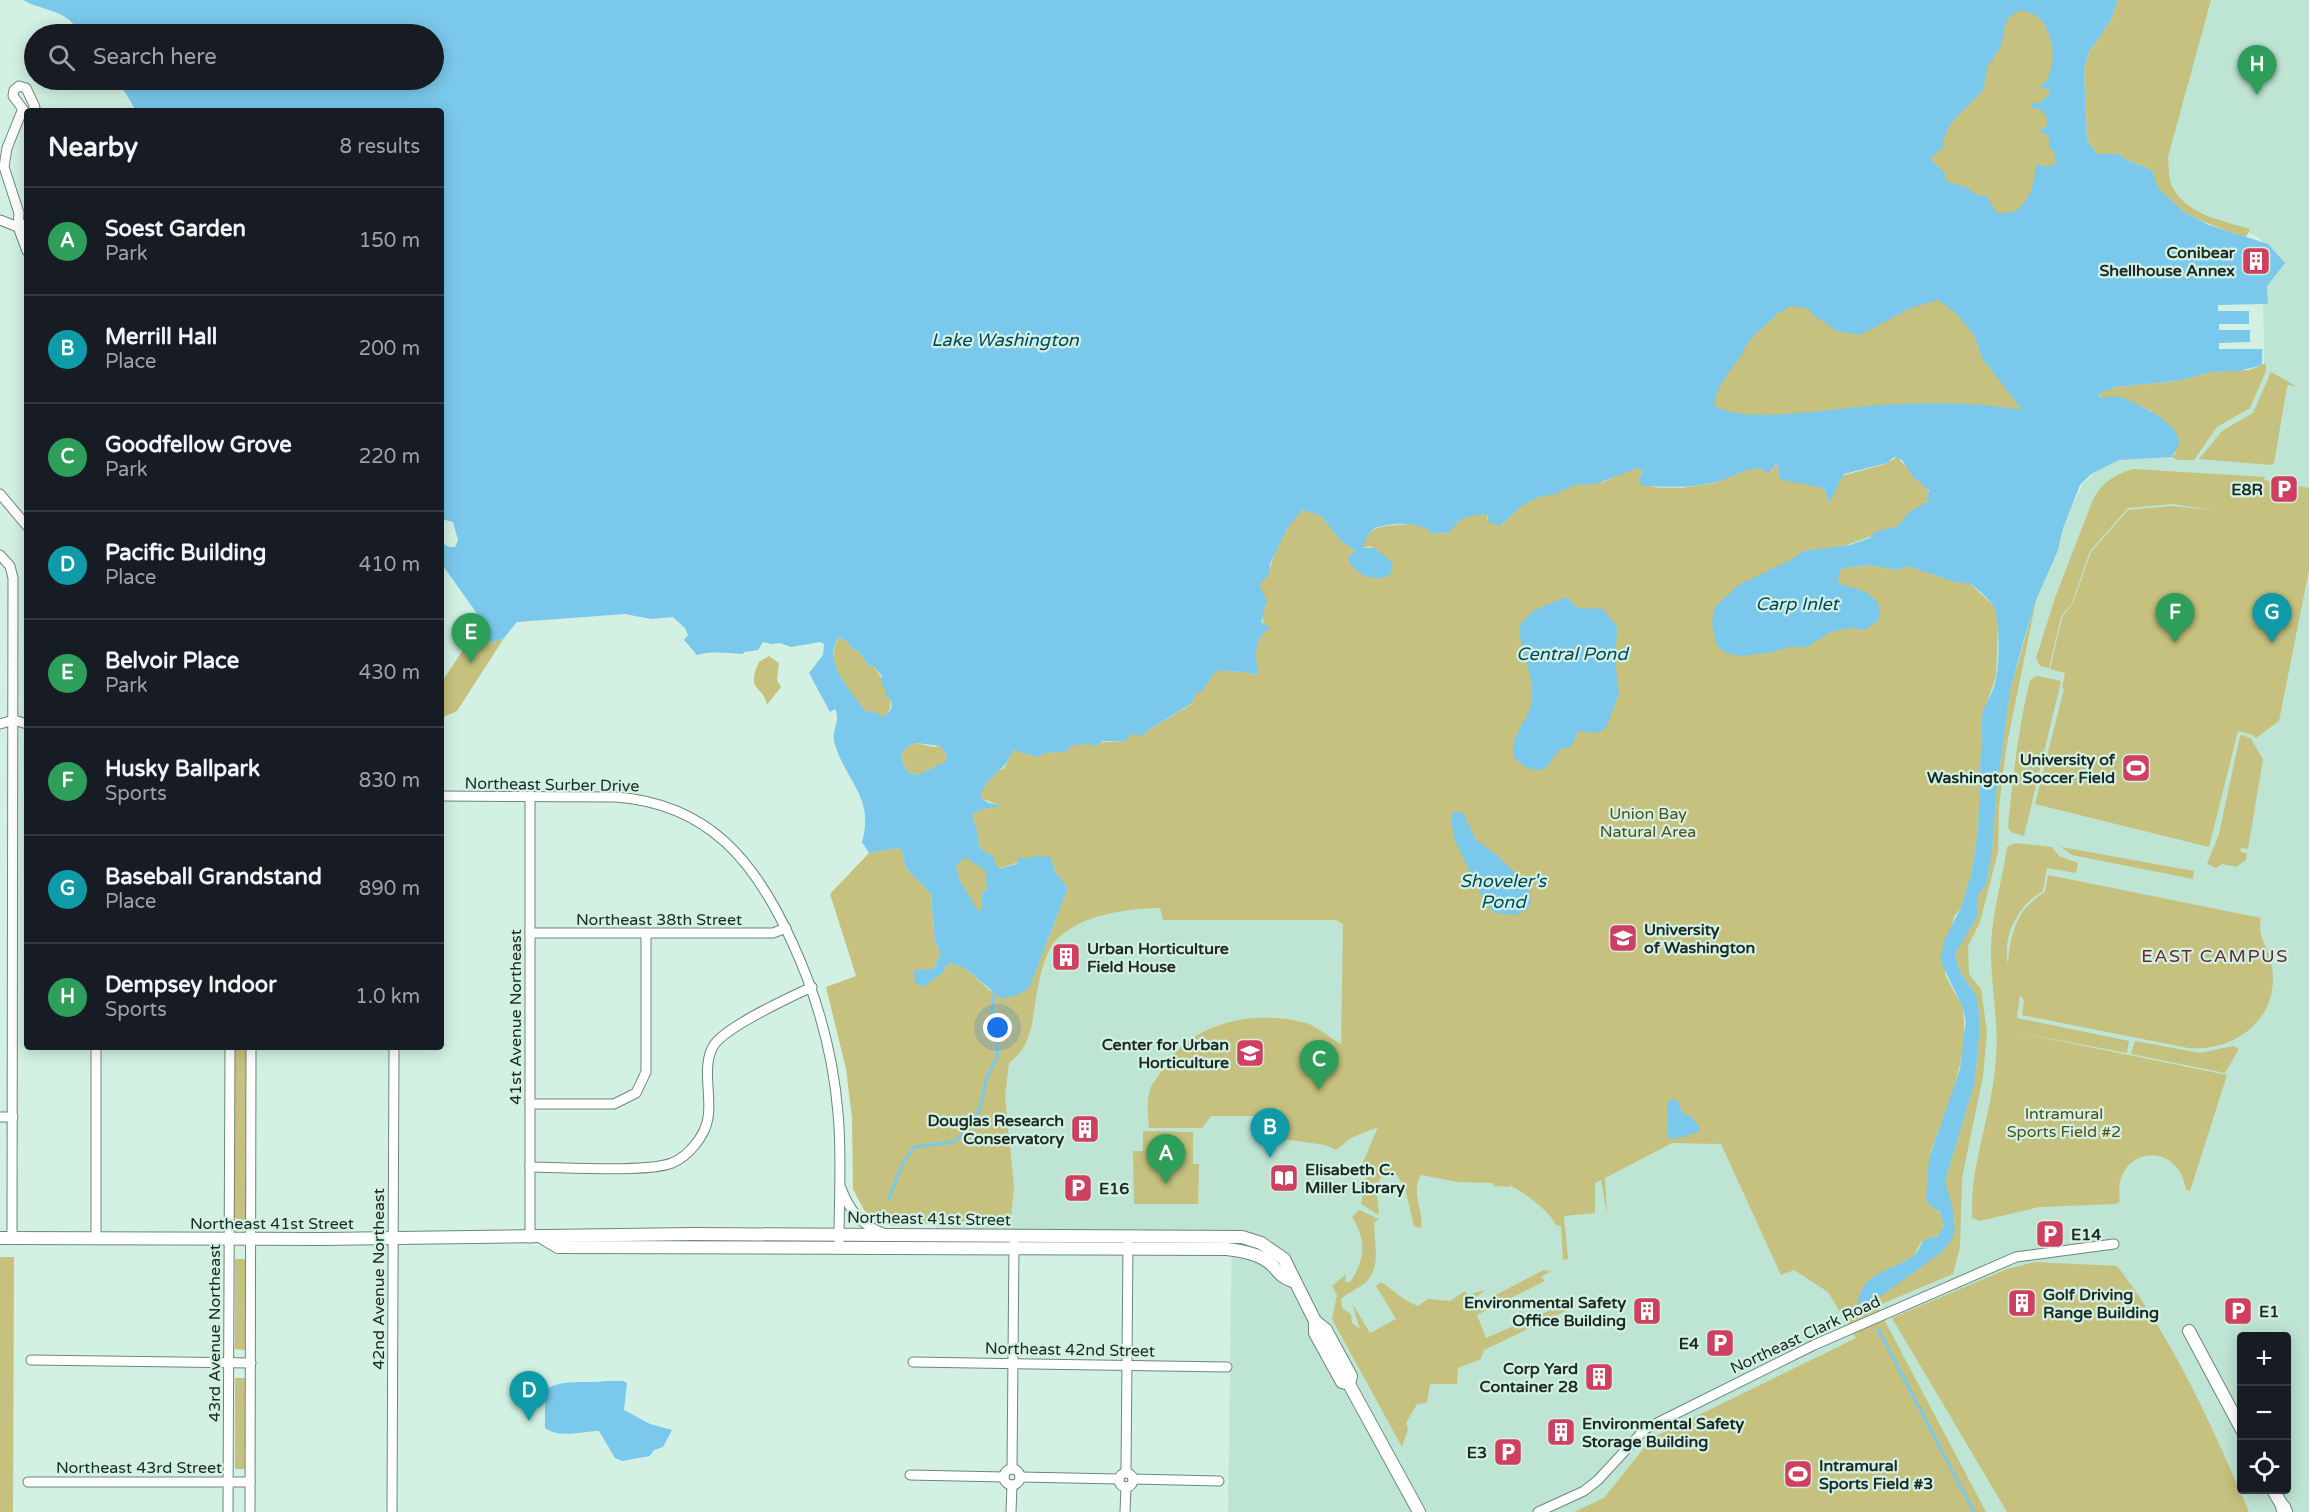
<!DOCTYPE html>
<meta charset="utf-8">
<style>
body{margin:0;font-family:"Varela Round",sans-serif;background:#20242c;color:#f1f3f6}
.controls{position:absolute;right:18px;bottom:18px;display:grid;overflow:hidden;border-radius:6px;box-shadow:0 3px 15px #0003}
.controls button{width:54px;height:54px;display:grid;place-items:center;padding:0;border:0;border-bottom:2px solid #363941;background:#171b24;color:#f1f3f6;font:30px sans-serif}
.you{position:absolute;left:998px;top:1028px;width:21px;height:21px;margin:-15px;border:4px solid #fff;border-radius:50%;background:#1a73e8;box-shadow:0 0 0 9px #1a73e833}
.badge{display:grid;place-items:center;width:39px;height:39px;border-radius:50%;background:#ea580c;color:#fff;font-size:20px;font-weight:700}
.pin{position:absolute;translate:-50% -50px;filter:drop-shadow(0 2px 3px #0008)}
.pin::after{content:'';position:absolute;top:32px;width:21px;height:18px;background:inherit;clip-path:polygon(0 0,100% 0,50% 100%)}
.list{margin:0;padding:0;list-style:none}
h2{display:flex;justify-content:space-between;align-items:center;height:78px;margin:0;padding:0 24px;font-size:26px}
h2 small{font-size:20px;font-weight:400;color:#9ea1a6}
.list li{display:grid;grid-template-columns:39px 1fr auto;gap:18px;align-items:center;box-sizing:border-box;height:108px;padding:0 24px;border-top:2px solid #363941}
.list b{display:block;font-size:22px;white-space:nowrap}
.list p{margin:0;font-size:20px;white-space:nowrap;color:#9ea1a6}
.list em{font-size:20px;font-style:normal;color:#9ea1a6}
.icon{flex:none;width:33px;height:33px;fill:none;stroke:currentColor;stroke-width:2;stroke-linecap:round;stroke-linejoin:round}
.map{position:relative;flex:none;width:2309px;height:1512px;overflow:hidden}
.search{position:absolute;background:#171b24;box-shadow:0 3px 15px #0003;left:24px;top:24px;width:420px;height:66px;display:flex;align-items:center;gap:15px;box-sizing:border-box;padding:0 21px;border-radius:33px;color:#9ea1a6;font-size:22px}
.panel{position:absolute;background:#171b24;box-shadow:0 3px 15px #0003;left:24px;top:108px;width:420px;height:942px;border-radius:6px}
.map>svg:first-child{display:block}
.built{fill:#bee4d3;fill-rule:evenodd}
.green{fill:#c6c17e}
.water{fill:#7ac8eb;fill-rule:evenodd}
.pier{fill:#d2f1e3}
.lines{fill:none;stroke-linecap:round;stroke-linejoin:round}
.stream{stroke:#7ac8eb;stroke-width:3}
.street-casing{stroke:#6b877b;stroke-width:11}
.secondary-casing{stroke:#6b877b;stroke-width:14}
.primary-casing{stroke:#6b877b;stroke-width:16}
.street{stroke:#fff;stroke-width:9}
.secondary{stroke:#fff;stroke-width:12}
.primary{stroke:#fff;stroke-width:14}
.labels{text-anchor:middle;stroke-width:4.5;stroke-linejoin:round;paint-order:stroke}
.poi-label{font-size:16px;font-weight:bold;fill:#1d2924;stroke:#d2f1e3;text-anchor:end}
.street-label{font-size:16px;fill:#1d2924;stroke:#d2f1e3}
.park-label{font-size:16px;fill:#534e18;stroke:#d2f1e3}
.water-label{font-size:18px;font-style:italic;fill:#014860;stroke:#d2f1e3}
.neighbourhood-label{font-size:18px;letter-spacing:1.5px;fill:#6a2532;stroke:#d2f1e3}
</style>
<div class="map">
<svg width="2309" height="1512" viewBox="0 0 2309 1512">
<rect width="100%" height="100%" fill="#d2f1e3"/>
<path class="built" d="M 2118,0 L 2309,0 L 2309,1512 L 1228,1512 L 1232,1234 L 936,1230 L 937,645 L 1245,517 L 1524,503 L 1535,498 L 1614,479 L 1927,509 L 2071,508 L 2083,484 L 2095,472 L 2119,460 L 2167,457 L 2264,363 L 2263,304 L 2268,303 L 2265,244 L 2256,236 L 2176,202 ZM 2242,1336 L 2286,1336 L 2286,1490 L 2242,1490 Z"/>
<g class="green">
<path d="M 2118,0 L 2211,0 L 2168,157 C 2169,166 2168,178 2172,186 C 2185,214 2223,221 2250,229 L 2246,237 C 2219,228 2173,214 2157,188 C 2155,183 2154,175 2152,170 L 2127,160 L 2118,154 L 2097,154 L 2087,140 L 2084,71 L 2089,52 L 2111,20 Z"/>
<path d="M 2028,6 L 2056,26 L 2057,177 L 2013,222 L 1925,174 L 1930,142 L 1994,21 Z"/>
<path d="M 1942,291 L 2030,410 L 1726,422 L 1706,400 L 1771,305 Z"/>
<path d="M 2266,363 L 2266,371 L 2250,408 L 2217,427 L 2194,460 L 2178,460 L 2172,457 L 2176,453 L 2151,411 L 2123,398 L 2099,398 L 2100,392 L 2115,387 L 2177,381 L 2212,372 L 2249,370 Z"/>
<path d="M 2271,372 L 2296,386 L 2288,385 L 2287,387 L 2274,463 L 2270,465 L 2199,459 L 2222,431 L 2253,413 Z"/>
<path d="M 1897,457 L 1927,487 L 1930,496 L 1924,505 L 1909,513 L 1898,526 L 1838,548 L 1842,568 L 1869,565 L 1897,570 L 1908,566 L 1958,583 L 1969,583 L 1994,606 L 1998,623 L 1996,676 L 1982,717 L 1978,832 L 1971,875 L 1961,908 L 1954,916 L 1945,975 L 1963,1008 L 1965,1044 L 1951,1099 L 1931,1151 L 1926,1198 C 1937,1211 1949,1217 1941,1234 L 1921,1242 L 1913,1257 L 1872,1278 L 1860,1292 L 1865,1306 L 1942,1252 L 1955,1222 L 1945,1181 L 1975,1082 L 1980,1024 L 1977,997 L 1959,970 L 1955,954 L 1977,917 L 1978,895 L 1986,885 L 1992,851 L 1996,797 L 2010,691 L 2036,600 L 2006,749 L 1999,807 L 1998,852 L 1980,922 L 1968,946 L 1969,974 L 1981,989 L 1987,1032 L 1983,1076 L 1962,1178 L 1960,1247 L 1953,1274 L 1877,1306 L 1986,1512 L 1574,1512 L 1604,1498 L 1652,1438 L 1856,1338 L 1828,1292 L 1794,1270 L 1781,1275 L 1721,1144 L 1672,1143 L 1605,1178 L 1607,1214 L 1601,1180 L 1595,1183 L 1595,1213 L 1564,1216 L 1568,1259 L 1563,1260 L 1561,1226 L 1556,1225 C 1549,1210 1526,1194 1510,1185 L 1510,1187 L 1494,1186 L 1493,1183 L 1459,1182 L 1421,1175 C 1410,1190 1424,1211 1421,1228 L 1414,1226 L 1405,1188 L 1397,1175 L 1380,1178 L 1377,1195 L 1379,1215 L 1361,1204 L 1367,1172 L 1359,1172 L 1378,1127 L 1351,1138 L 1336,1150 L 1325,1145 L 1283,1139 L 1284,1116 L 1211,1116 L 1202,1128 L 1149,1128 C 1148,1115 1146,1100 1151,1087 C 1153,1082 1158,1077 1161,1072 C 1190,1022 1252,1009 1306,1023 C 1319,1027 1329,1038 1341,1044 L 1343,924 L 1336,920 L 1163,920 L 1160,908 C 1125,909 1082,914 1056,940 C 1042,955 1037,992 1034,1011 C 1031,1033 1027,1049 1009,1063 L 1005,1097 L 1014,1187 L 1011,1218 L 893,1226 L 881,1222 L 864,1210 L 853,1189 L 852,1118 L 846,1069 L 826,987 L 856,976 L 830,894 L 869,853 L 898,848 L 902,851 L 906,868 L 931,894 L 935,942 L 941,953 L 934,969 L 928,970 L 923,986 L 944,972 L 945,966 L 950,963 L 966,969 L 990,991 L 1029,988 L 1068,888 L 1054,870 L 1051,857 L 1028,859 L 997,869 L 993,856 L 979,848 L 978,833 L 972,815 L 982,809 L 1001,806 L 979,797 C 984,785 990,771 1004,769 L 1013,750 L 1038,757 L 1045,753 L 1066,752 L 1073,744 L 1126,741 L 1131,734 L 1147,731 L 1192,704 L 1195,694 L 1216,671 C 1230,671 1243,671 1258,675 L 1255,651 L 1264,624 L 1262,617 L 1266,606 L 1259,585 C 1262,580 1269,576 1270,569 C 1276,547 1286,527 1302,510 L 1320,515 L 1341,541 L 1356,551 L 1351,555 C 1358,573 1368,580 1388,576 L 1371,546 L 1362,548 C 1367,526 1381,527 1400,525 C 1415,524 1423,522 1436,534 L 1446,533 L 1465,516 L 1487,514 L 1487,519 L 1503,524 L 1523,504 L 1539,497 L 1574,485 L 1603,482 L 1635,467 L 1643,472 L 1640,478 L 1647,485 L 1658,488 L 1682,488 L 1714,483 L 1751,468 L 1772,471 L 1774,464 L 1780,468 L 1778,474 L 1824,488 L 1829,503 L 1841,476 L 1885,464 Z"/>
<path d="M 2133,469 L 2265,477 L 2264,480 L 2271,481 L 2270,492 L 2297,496 L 2299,486 L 2309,488 L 2309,570 L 2279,721 L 2256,738 L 2253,735 L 2238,731 L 2209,847 L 2035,804 L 2064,689 L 2062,688 L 2065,673 L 2050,669 L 2062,618 L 2073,603 L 2091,552 L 2128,510 L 2171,506 L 2211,510 L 2172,504 L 2128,508 L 2090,551 L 2072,603 L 2061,617 L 2049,668 L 2040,666 L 2036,658 L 2055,598 L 2092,502 C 2101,483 2113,475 2133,469 Z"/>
<path d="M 481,631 L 491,643 L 504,638 L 457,711 L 441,718 L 441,683 L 469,641 Z"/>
<path d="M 840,637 L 848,641 L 852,649 L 858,651 L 869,666 L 873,666 C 884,680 901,704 883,718 L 873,711 L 866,712 C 852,693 820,661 840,637 Z"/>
<path d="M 769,656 L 779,663 L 777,680 L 781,687 L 767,705 C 764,685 745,693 759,662 Z"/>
<path d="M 2037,676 L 2061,681 L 2024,836 L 2011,832 L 2008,827 C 2013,777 2018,729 2030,680 Z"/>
<path d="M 2243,735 L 2251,739 L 2263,759 L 2248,849 L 2240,848 L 2241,852 L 2247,853 L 2246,860 L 2236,867 L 2222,864 L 2216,868 L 2207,864 L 2219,834 L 2240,736 Z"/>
<path d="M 916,743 L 934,747 L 940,746 L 947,755 L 945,762 L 918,775 L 908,772 C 898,757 899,749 916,743 Z"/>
<path d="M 2015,843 L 2052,847 L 2059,856 L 2078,863 L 2076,873 L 2047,868 L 2043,891 C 2018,905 2002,936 2008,965 C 2010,935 2016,909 2045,892 L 2048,875 L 2261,918 C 2257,941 2269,945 2272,967 C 2280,1018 2236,1052 2188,1048 L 2022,1015 L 2024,1000 L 2020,995 L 2017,1018 L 2129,1041 L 2127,1053 L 2015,1032 L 2227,1075 L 2190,1191 L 2186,1190 C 2178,1137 2111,1148 2120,1201 L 2116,1204 L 2039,1207 L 1980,1221 L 1972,1218 C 1970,1166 1990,1120 1995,1069 C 2000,1027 1992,996 1991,956 C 1990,919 2002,883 2007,847 Z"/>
<path d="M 2061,847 L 2194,871 L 2193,879 L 2072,855 Z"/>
<path d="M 965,856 L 987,872 L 988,889 L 982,892 L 982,908 L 978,911 L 960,881 L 956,866 Z"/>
<path d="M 2135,1041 L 2200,1053 L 2233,1046 L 2239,1049 L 2225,1073 L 2131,1054 Z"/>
<path d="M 235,1047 L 247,1047 L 247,1216 L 243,1222 L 234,1217 Z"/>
<path d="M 1143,1131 L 1193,1132 L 1193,1164 L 1199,1164 L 1198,1204 L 1134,1204 L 1133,1151 L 1143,1151 Z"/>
<path d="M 1359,1210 L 1379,1219 L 1374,1223 C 1374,1242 1382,1268 1365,1283 C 1357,1289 1348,1293 1341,1299 L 1342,1308 L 1351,1314 L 1352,1323 L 1360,1329 L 1352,1303 L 1370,1333 L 1396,1319 L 1376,1286 L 1381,1282 C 1394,1290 1403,1301 1418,1306 L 1428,1299 L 1450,1301 L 1465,1291 L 1468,1295 L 1485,1290 L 1473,1300 L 1476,1305 L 1544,1270 L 1551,1271 L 1541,1277 L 1545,1281 L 1477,1315 L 1486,1338 L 1573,1300 L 1576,1306 L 1484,1350 L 1481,1359 L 1458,1368 L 1457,1384 L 1430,1384 L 1427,1403 L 1417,1404 L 1406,1423 L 1408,1429 L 1402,1447 L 1332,1319 L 1337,1295 L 1332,1286 L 1346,1274 L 1345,1282 L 1350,1282 C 1365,1261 1367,1240 1352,1217 Z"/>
<path d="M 14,1257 L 13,1512 L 0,1512 L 0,1257 Z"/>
<path d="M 235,1259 L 245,1259 L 245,1350 L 235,1349 Z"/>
<path d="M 2035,1262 L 2117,1266 C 2174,1340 2212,1426 2249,1512 L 2007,1512 L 1892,1318 L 2007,1269 Z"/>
<path d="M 235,1378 L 246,1378 L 245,1469 L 235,1469 Z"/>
</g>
<g class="water">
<path d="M 23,0 L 2118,0 L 2111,20 L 2089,52 L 2084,70 L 2087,140 L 2097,154 L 2118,154 L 2127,160 L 2152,170 L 2158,188 L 2184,212 L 2209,225 L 2268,244 L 2285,263 L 2267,286 L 2268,304 L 2263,304 L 2262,365 L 2240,371 L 2212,372 L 2177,381 L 2115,387 L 2099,394 L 2099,397 C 2107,399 2116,395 2123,398 C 2139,404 2182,425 2179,444 L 2172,457 L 2119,460 L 2091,474 L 2080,485 L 2063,528 L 2058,550 L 2036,600 L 2022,646 L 2010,691 L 1996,797 L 1992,851 L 1986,885 L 1978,895 L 1977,917 L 1955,954 L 1959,970 L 1977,997 L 1980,1024 L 1975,1082 L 1945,1181 L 1953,1210 L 1955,1230 L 1951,1241 L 1942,1252 L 1863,1309 L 1858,1301 C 1864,1270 1894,1271 1913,1256 C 1919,1252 1920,1245 1924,1240 L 1938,1236 L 1944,1226 L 1940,1212 L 1930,1206 L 1926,1198 L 1929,1159 L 1960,1069 L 1966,1021 L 1963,1008 L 1940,959 L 1945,939 L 1961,908 L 1971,875 L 1978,832 L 1982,717 C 1984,705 1990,699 1994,687 C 2000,672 2001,619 1993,605 C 1990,600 1975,586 1969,583 L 1958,583 L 1908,566 L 1897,570 L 1869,565 L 1842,568 L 1838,577 L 1840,584 C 1859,589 1888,596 1878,621 L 1864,630 L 1850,628 L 1831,632 L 1807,647 L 1790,647 L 1769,653 L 1738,656 L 1724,652 L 1716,644 L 1712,623 L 1715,607 L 1737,586 L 1789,561 L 1804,551 L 1850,545 L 1870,538 L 1875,532 L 1898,526 L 1909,512 L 1927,502 L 1929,490 L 1912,476 L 1902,460 L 1894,457 L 1887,463 L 1844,474 L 1829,503 L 1824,488 L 1782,480 L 1778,475 L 1779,467 L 1775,464 L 1770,473 C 1750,461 1735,478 1716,482 C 1690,489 1666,486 1641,486 L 1640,478 L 1643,472 L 1637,468 L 1596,484 L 1574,485 L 1556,494 L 1539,497 L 1523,505 L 1500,526 L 1489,522 L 1487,514 C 1467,517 1464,513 1450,532 L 1433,534 C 1422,521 1391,522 1375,528 L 1370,532 L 1362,548 L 1375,548 L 1393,563 L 1391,573 C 1379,586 1350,573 1348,557 L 1356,551 L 1341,541 L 1320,515 L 1302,510 L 1287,529 L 1270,564 L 1269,575 L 1259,585 L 1267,600 L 1261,622 L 1270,628 C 1253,639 1255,656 1259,675 C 1243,671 1231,671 1216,671 L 1202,691 L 1195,694 L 1192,703 L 1147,731 L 1143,736 L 1132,734 L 1126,741 L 1103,741 L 1094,747 L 1090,744 L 1073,745 L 1066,752 L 1045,753 L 1038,757 L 1013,750 C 1004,774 990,770 980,797 L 988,803 L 1003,806 L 982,809 L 972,815 L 978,833 L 979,848 L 993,856 L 998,869 L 1017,864 L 1018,857 L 1028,859 L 1032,856 L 1051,857 L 1054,870 L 1068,888 L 1029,988 L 1018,995 L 1002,999 L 966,969 L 950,963 L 945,966 L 944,972 L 923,987 L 915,982 L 914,970 L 934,969 L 941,953 L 935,942 L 931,894 L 906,868 L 902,851 L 898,848 L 869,853 L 862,842 C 875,796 845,782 834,741 C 832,729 841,720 835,709 L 830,712 L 809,673 L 823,655 L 824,644 L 820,642 L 791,647 L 780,643 L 771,644 L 763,642 L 758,650 L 744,652 L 743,654 C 726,653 712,651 697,655 L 684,640 L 688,635 L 685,628 L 673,617 L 651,619 L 625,614 L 517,622 L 504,638 L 491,643 L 481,631 L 486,626 L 441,563 L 441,542 L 449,547 L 455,547 L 458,540 L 453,522 L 441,519 L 441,111 L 136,111 L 125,92 L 112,80 L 434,80 L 434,34 L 79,34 C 71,10 42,11 23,0 ZM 2021,10 C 2027,12 2035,14 2039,18 C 2056,35 2058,72 2040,88 L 2049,89 L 2050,94 L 2039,103 L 2031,103 L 2033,108 L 2041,110 L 2048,119 L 2046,127 L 2039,131 L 2049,137 L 2049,147 L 2054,152 L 2056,164 L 2047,167 L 2036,164 C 2035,187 2025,220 1996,212 L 1987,196 L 1977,195 L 1966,187 L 1945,181 L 1945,173 L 1930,159 L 1943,147 C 1943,122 1970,107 1983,90 C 1985,88 1987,67 1988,63 L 1993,61 C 1994,53 2000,50 2002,43 C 2006,24 2002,20 2021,10 ZM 1938,300 L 1957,314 L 1975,337 L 1982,358 L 2022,410 C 1976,402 1927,402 1880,405 C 1845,407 1738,426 1714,405 C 1717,385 1730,371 1741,356 C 1744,351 1746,344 1750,340 C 1759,329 1771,323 1779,311 L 1781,313 L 1790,306 L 1808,308 L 1812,314 L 1837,331 L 1860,335 L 1911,308 ZM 840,637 L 848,642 L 852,649 L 858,651 L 869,666 L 873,666 L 882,676 L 881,684 L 886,689 L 885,697 L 890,698 C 894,708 891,711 883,717 L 873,711 L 866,712 C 853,693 819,659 840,637 ZM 916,743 L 940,746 L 947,755 L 945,762 L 918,775 L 908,772 C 898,757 899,749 916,743 ZM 965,857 L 987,872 L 985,879 L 988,889 L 982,892 L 982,908 L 978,911 L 960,881 L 956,866 Z"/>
<path d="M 1566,597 L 1578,608 L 1603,609 L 1617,627 L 1617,634 L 1615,657 L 1619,694 L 1606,728 L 1597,733 L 1578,731 L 1572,746 L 1559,750 L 1546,768 C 1537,772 1532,770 1524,766 C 1495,749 1531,721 1532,700 C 1534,671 1520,652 1519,626 L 1533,611 Z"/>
<path d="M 1454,812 L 1463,813 L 1476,840 L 1497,855 L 1528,887 L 1531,901 L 1528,909 L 1517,915 L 1496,913 L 1490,909 L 1484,901 L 1454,838 L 1451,816 Z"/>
<path d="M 1672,1099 L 1677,1100 L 1683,1113 L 1693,1118 L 1701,1131 L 1675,1139 L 1668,1138 L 1667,1104 Z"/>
<path d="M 606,1381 L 623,1381 L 627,1383 L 624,1410 L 650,1424 L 672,1430 L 663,1447 L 654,1450 L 650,1456 L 622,1461 L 615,1458 L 599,1431 C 582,1431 560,1439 545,1428 L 545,1390 C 563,1378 585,1384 606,1381 Z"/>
</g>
<path class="pier" d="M 2263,304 L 2264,349 L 2219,349 L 2219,343 L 2250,342 L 2250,330 L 2219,330 L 2219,324 L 2249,324 L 2249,311 L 2218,311 L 2218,305 Z"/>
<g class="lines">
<g class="stream">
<path d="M 889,1199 L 902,1165 L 914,1147 L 954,1142 L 963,1134 L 979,1111 L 987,1077 L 998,1056 L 992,1010 L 995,989"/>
<path d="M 1878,1329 L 1974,1512"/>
</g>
<g class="street-casing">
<g id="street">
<path d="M 22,111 L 7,148 L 4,167 L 19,213 L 18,227 L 27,251"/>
<path d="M 25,112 L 13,96 L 14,90 L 19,86 L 26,88 L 35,107 L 32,111"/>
<path d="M 0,220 L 18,227 L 27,223"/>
<path d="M 0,494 L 27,526"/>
<path d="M 0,555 L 10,566 L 13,578 L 12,1238"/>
<path d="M 0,724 L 14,720 L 27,724"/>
<path d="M 441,796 L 616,797 C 710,804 756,863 792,942 C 817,996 833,1053 838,1113 C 842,1155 839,1198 839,1240"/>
<path d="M 530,796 L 530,1238"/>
<path d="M 530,933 L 773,933 L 786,928"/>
<path d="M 530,1104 L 614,1104 L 636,1093 L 646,1072 L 646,934"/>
<path d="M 0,1117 L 13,1117"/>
<path d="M 530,1167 C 561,1167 646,1173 672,1163 C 689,1156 705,1136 708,1118 C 712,1096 701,1065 714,1045 C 726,1027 790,997 812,987"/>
<path d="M 841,1188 C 849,1210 861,1225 883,1233"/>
<path d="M 96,1238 L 96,1047"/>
<path d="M 31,1360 L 251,1363"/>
<path d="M 913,1362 L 1227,1367"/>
<path d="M 1012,1469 L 1014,1244"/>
<circle cx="1012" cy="1477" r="8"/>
<path d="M 1126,1472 L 1128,1244"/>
<circle cx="1126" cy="1480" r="7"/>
<path d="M 910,1475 L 1004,1477"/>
<path d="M 1020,1477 L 1119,1479"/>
<path d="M 1133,1479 L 1219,1481"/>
<path d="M 28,1482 L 250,1482"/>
<path d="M 228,1512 L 230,1047"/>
<path d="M 250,1512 L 251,1047"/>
<path d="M 392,1512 L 394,1047"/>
<path d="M 1011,1512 L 1012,1485"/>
<path d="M 1125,1512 L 1126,1487"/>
<path d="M 1538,1512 L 1584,1491 L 1598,1480 L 1645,1429 L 1814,1345 L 2016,1257 L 2114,1244"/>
</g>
</g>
<g class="secondary-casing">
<g id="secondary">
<path d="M 0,1238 L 322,1239 L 694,1234 L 1242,1237 L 1261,1243 L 1284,1259 L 1315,1321 L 1326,1330 L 1351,1376 L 1349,1384"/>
<path d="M 543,1238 L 558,1247 L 1227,1249 C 1243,1251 1261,1254 1273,1266 C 1280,1274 1282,1277 1292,1281"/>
<path d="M 1315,1321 L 1315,1333 L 1342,1382 L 1349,1384 L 1419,1512"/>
<path d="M 2189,1331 L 2242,1430"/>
<path d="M 2273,1490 L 2286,1512"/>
</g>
</g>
<g class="primary-casing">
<path id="primary" d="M 2283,1507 L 2285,1512"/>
</g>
<use href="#street" class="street"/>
<use href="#secondary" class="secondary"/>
<use href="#primary" class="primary"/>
</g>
<defs>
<g id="building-square" transform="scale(1.5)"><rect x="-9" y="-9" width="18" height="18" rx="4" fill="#cf4060" stroke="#d2f1e3"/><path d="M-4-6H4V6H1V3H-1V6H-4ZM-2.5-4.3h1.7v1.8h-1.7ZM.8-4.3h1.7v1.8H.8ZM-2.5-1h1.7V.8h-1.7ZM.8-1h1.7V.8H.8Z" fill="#fff"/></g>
<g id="parking-square" transform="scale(1.5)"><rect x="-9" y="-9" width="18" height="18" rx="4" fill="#cf4060" stroke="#d2f1e3"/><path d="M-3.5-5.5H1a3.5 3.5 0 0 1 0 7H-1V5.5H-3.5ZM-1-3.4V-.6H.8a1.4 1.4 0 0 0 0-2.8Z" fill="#fff"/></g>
<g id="stadium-square" transform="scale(1.5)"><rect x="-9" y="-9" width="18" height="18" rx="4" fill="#cf4060" stroke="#d2f1e3"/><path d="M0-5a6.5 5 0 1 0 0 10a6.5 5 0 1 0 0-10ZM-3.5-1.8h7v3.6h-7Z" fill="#fff"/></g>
<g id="university-square" transform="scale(1.5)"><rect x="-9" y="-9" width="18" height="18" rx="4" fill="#cf4060" stroke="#d2f1e3"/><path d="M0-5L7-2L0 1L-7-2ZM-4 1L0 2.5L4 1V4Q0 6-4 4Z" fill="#fff"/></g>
<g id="library-square" transform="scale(1.5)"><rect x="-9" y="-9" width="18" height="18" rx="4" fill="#cf4060" stroke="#d2f1e3"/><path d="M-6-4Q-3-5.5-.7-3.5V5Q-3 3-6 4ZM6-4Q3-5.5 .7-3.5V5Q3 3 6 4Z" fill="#fff"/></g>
</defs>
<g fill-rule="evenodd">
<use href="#building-square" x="2256" y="261"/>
<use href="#parking-square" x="2284" y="489"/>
<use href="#stadium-square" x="2136" y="768"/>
<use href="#university-square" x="1623" y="938"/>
<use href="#building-square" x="1066" y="957"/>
<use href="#university-square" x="1250" y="1053"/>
<use href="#building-square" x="1085" y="1129"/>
<use href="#library-square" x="1284" y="1178"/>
<use href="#parking-square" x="1078" y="1188"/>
<use href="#parking-square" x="2050" y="1234"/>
<use href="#building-square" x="2022" y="1303"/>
<use href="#building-square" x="1647" y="1311"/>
<use href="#parking-square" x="2238" y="1311"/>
<use href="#parking-square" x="1720" y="1343"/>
<use href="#building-square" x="1599" y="1377"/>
<use href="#building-square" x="1561" y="1432"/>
<use href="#parking-square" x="1508" y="1452"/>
<use href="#stadium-square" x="1798" y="1474"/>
</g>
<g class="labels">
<g class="poi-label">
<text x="2235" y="258">Conibear<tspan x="2235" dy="18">Shellhouse Annex</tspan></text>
<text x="2263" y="495">E8R</text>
<text x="2115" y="765">University of<tspan x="2115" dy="18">Washington Soccer Field</tspan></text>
<text x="1644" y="935" text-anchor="start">University<tspan x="1644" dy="18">of Washington</tspan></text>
<text x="1087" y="954" text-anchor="start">Urban Horticulture<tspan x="1087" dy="18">Field House</tspan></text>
<text x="1229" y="1050">Center for Urban<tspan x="1229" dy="18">Horticulture</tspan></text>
<text x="1064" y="1126">Douglas Research<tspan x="1064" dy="18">Conservatory</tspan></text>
<text x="1305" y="1175" text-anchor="start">Elisabeth C.<tspan x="1305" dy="18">Miller Library</tspan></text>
<text x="1099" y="1194" text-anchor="start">E16</text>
<text x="2071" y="1240" text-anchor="start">E14</text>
<text x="2043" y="1300" text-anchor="start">Golf Driving<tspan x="2043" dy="18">Range Building</tspan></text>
<text x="1626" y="1308">Environmental Safety<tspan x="1626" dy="18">Office Building</tspan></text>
<text x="2259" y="1317" text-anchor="start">E1</text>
<text x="1699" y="1349">E4</text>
<text x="1578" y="1374">Corp Yard<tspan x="1578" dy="18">Container 28</tspan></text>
<text x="1582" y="1429" text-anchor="start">Environmental Safety<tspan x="1582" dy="18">Storage Building</tspan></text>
<text x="1487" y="1458">E3</text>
<text x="1819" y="1471" text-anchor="start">Intramural<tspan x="1819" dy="18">Sports Field #3</tspan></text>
</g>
<g class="street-label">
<text transform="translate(552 784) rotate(1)" y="6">Northeast Surber Drive</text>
<text x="659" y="925">Northeast 38th Street</text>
<text transform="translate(515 1017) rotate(-90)" y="6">41st Avenue Northeast</text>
<text transform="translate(929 1218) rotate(1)" y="6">Northeast 41st Street</text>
<text x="272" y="1229">Northeast 41st Street</text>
<text transform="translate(378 1279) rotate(-90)" y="6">42nd Avenue Northeast</text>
<text transform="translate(214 1333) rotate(-90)" y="6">43rd Avenue Northeast</text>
<text transform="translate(1805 1334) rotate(-25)" y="6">Northeast Clark Road</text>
<text transform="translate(1070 1349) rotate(1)" y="6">Northeast 42nd Street</text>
<text x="139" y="1473">Northeast 43rd Street</text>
</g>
<g class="park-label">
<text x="1648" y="819">Union Bay<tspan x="1648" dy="18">Natural Area</tspan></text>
<text x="2064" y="1119">Intramural<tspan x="2064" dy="18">Sports Field #2</tspan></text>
</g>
<g class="water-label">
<text x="1005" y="346">Lake Washington</text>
<text x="1797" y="610">Carp Inlet</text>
<text x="1572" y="660">Central Pond</text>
<text x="1503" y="887">Shoveler's<tspan x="1503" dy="21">Pond</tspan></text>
</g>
<g class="neighbourhood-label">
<text x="2215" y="962">EAST CAMPUS</text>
</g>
</g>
</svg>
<div class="controls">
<button>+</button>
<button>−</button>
<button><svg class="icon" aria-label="locate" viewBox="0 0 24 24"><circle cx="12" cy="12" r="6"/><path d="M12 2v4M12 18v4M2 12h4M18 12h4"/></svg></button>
</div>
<div class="you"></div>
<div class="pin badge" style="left:1166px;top:1184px;background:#2e9e5b">A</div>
<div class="pin badge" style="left:1270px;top:1158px;background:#0f9aa8">B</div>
<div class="pin badge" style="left:1319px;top:1090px;background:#2e9e5b">C</div>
<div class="pin badge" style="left:529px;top:1421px;background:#0f9aa8">D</div>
<div class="pin badge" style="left:471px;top:663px;background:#2e9e5b">E</div>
<div class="pin badge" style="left:2175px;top:643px;background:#2e9e5b">F</div>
<div class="pin badge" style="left:2272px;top:643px;background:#0f9aa8">G</div>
<div class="pin badge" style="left:2257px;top:95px;background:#2e9e5b">H</div>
<div class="search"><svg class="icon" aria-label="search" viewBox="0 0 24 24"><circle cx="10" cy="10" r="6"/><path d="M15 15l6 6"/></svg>Search here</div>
<section class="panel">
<h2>Nearby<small>8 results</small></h2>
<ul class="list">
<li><span class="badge" style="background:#2e9e5b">A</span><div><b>Soest Garden</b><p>Park</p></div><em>150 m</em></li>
<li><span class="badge" style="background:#0f9aa8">B</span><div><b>Merrill Hall</b><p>Place</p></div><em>200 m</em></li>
<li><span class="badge" style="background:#2e9e5b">C</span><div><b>Goodfellow Grove</b><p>Park</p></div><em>220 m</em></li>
<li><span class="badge" style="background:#0f9aa8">D</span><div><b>Pacific Building</b><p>Place</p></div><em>410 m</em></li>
<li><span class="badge" style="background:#2e9e5b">E</span><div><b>Belvoir Place</b><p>Park</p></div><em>430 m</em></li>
<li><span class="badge" style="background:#2e9e5b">F</span><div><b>Husky Ballpark</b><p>Sports</p></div><em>830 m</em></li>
<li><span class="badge" style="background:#0f9aa8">G</span><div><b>Baseball Grandstand</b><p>Place</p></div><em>890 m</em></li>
<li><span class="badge" style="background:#2e9e5b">H</span><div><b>Dempsey Indoor</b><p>Sports</p></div><em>1.0 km</em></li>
</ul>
</section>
</div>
